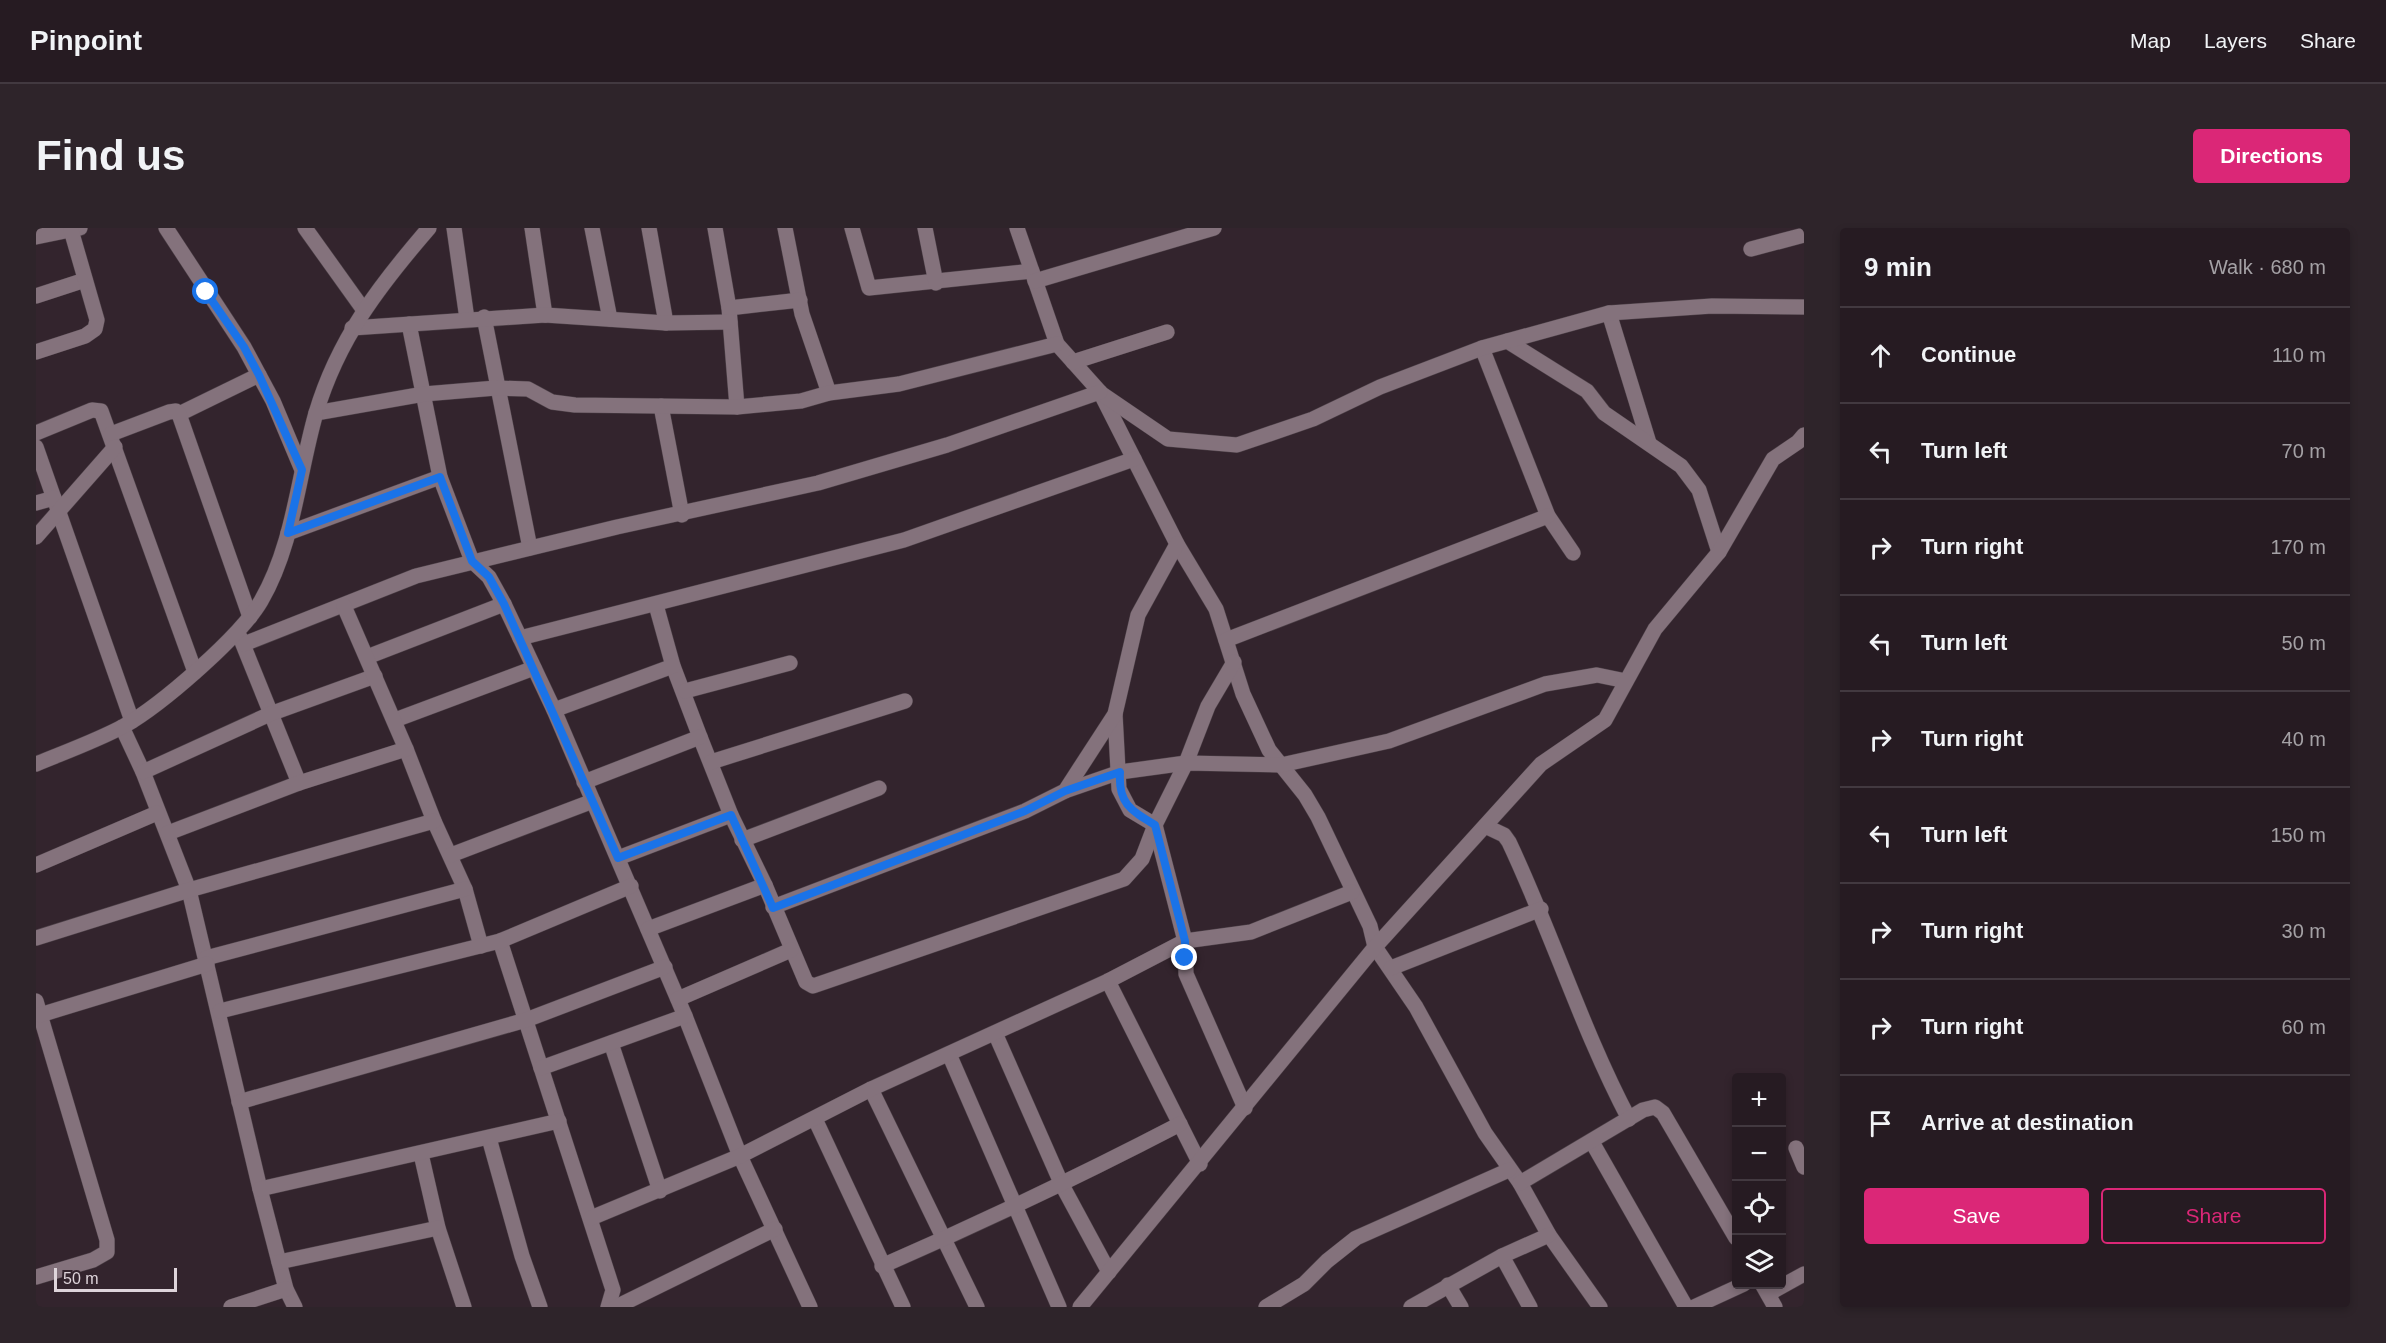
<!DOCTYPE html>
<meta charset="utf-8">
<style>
body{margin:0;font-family:Helvetica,sans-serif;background:#2e242a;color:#f1f3f6}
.controls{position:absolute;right:18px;bottom:18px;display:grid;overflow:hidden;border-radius:6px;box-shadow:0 3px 9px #0003}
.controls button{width:54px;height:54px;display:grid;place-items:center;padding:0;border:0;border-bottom:2px solid #423940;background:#261b22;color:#f1f3f6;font:30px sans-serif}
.scale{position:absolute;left:18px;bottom:15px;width:123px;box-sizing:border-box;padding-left:6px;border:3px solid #ded4da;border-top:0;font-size:16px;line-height:21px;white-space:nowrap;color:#ded4da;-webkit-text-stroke:4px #33242d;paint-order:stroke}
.stop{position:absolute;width:18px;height:18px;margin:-14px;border:4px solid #1a73e8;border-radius:50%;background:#fff}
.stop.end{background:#1a73e8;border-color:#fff;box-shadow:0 2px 6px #0008}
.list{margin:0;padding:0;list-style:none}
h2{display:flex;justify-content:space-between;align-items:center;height:78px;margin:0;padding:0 24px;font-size:26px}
h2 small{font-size:20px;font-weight:400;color:#a4a1a5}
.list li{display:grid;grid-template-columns:39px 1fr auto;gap:18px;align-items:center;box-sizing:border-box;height:96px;padding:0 24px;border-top:2px solid #423940}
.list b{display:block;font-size:22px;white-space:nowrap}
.list em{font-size:20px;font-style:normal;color:#a4a1a5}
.actions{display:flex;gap:12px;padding:18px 24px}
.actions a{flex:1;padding:14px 0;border:2px solid #db2777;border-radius:6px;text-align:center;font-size:21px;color:#db2777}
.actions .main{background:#db2777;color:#fff}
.icon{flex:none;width:33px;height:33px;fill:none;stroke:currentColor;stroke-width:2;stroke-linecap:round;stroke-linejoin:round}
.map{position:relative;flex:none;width:1768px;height:1079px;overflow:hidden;border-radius:6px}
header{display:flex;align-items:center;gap:36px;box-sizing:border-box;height:84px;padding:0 30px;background:#261b22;border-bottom:2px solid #423940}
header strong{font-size:28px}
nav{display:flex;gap:33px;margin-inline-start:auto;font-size:21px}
.intro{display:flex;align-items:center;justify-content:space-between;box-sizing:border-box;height:144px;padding:0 36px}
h1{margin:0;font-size:42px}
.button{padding:15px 27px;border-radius:6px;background:#db2777;color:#fff;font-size:21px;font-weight:700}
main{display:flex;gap:36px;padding:0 36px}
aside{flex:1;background:#261b22;border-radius:6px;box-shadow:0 3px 9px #0003}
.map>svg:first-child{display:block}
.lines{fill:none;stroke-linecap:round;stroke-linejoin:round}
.street-casing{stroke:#4d4148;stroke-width:16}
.street{stroke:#84727c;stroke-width:15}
.route{stroke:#1a73e8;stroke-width:8}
</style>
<header>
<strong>Pinpoint</strong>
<nav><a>Map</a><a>Layers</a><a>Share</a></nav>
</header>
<div class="intro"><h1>Find us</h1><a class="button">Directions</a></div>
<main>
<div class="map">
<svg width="1768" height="1079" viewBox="0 0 1768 1079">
<rect width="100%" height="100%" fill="#33242d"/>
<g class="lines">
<g class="street-casing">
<g id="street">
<path d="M 130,0 L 208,119 L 237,173 L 266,242"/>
<path d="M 269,0 L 327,81"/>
<path d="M 418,0 L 431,91"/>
<path d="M 496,0 L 509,87"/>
<path d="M 556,0 L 574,91"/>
<path d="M 613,0 L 630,95"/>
<path d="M 679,0 L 693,80 L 701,179"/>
<path d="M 749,0 L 766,86 L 793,165"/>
<path d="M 816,0 L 833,60 L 996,43"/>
<path d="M 889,0 L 900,55"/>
<path d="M 981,0 L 1021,116 L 1064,164 L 1141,316 L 1180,381 L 1207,466 L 1233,522 L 1269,567 L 1282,589 L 1334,698 L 1339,719 L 1380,779 L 1449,905 L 1484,955 L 1513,1007 L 1564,1079"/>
<path d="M 0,9 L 44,0"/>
<path d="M 1715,21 L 1768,7"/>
<path d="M 999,53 L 1178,0"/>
<path d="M 0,68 L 49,52"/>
<path d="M 693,80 L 764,72"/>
<path d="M 1573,85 L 1613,215"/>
<path d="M 448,89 L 494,320"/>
<path d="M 373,96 L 404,249 L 436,333 L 453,349 L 468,376 L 518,482 L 649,788 L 704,928 L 774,1079"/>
<path d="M 316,100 L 509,87 L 630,95 L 694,94"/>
<path d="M 1471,113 L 1551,163 L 1568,185 L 1645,238 L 1663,262 L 1683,324"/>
<path d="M 1446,120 L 1512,288 L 1537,325"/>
<path d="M 0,124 L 49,108 L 59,101 L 61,92 L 35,2"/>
<path d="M 1037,134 L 1131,104"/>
<path d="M 1066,166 L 1132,211 L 1201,217 L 1277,191 L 1344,159 L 1446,120 L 1573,85 L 1676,78 L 1768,79"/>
<path d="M 625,178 L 646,287"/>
<path d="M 280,185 L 388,166 L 460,160 L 492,161 L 516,174 L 539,177 L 701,179 L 765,173 L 793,165 L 863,156 L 1021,116"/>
<path d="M 143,186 L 223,147"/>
<path d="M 0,205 L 56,182 L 65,183 L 159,444"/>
<path d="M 75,206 L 133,184 L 140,183 L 143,186 L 214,389"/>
<path d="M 0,219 L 96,493"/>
<path d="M 0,275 L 18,270"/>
<path d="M 252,305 L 404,249"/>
<path d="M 0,309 L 79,219"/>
<path d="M 620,377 L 637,438 L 664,509 L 695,587 L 729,657 L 770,754 L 777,758 L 1088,651 L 1106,631 L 1119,597 L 1150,535 L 1172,478 L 1198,434"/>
<path d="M 204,409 L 263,555"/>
<path d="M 484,410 L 868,312 L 1098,231"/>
<path d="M 1190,412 L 1512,288"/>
<path d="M 208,416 L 380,348 L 581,299 L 782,255 L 911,217 L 1064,164"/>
<path d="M 331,429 L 468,376"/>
<path d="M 649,463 L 754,435"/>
<path d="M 518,482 L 637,438"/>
<path d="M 1079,486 L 1083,561 L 1094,582 L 1119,597 L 1149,713 L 1150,746 L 1209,880"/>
<path d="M 359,492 L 498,440"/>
<path d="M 86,499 L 107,544 L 153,662 L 224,961 L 250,1061 L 259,1079"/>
<path d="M 370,521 L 398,593 L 429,661 L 445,718"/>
<path d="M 675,534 L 869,473"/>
<path d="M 0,536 C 29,524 60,513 88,498 C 125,477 204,409 225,373 C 258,316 262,247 280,185 C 302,111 343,58 393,0"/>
<path d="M 107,544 L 234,486 L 339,448"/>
<path d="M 548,554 L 664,509"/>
<path d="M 1029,563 L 1084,544 L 1150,535 L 1245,537 L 1353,513 L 1509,456 L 1561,447 L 1590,453"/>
<path d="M 1449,598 L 1468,607 L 1473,614 C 1516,705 1546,802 1593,891"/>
<path d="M 132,605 L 263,555 L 370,521 L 308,378"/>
<path d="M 706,612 L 843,560"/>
<path d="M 415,627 L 557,573"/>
<path d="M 582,630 L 695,587"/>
<path d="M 0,637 L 121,585"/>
<path d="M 737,679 L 989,583 L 1029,563 L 1079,486 L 1102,387 L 1141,316"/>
<path d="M 612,701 L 729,657"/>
<path d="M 0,710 L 153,662 L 398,593"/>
<path d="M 464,713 L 577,1062 L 572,1079"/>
<path d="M 170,730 L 429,661"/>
<path d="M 1355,740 L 1505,681"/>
<path d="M 1072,753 L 1164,936"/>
<path d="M 642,771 L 755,722"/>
<path d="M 0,773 L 71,1012 L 71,1024 L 57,1032 L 0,1049"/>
<path d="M 184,783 L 464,713 L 595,658"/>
<path d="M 4,787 L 171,736"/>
<path d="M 959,805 L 1026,957 L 1073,1044"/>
<path d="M 575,815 L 624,963"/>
<path d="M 913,826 L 1023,1079"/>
<path d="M 505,840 L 649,788"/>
<path d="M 835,861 L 941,1079"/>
<path d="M 203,874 L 490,792 L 629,739"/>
<path d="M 779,891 L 867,1079"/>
<path d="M 453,910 L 486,1028 L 504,1079"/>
<path d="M 1556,914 L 1650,1079"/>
<path d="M 1760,920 L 1768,939"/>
<path d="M 385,926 L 402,1000 L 428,1079"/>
<path d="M 1484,955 L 1607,882 L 1619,879 L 1627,885 L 1700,1010"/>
<path d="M 224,961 L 523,893"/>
<path d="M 555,990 L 704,928 L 835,861 L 1072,753 L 1149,713 L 1215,704 L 1316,664"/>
<path d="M 1466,1028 L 1494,1079"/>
<path d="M 243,1034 L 402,1000"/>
<path d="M 846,1038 C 947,994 1046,947 1144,896"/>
<path d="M 1726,1056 L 1739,1079"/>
<path d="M 1412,1057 L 1425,1079"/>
<path d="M 1732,1066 L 1768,1046"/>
<path d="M 195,1079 L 250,1061"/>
<path d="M 580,1079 L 739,1001"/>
<path d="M 1044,1079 L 1339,719 L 1505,536 L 1569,492 L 1619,401 L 1683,324 L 1737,231 L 1762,214 L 1768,207"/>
<path d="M 1230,1079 L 1268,1056 L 1291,1033 L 1320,1010 L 1473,942"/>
<path d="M 1375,1079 L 1466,1028 L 1513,1007"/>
<path d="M 1658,1079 L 1708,1056"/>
</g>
</g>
<use href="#street" class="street"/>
</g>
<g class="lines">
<path class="route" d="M 170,64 L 208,119 L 223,147 L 266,242 L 252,305 L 404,249 L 436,333 L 453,349 L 468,376 L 582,630 L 695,587 L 737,680 L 989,583 L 1029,563 L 1084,544 C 1082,575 1094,582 1119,597 L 1149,713 L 1149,730"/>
</g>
</svg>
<div class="controls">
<button>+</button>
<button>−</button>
<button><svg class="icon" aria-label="locate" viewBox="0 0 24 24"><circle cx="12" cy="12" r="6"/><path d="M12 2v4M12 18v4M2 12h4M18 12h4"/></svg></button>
<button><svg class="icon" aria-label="layers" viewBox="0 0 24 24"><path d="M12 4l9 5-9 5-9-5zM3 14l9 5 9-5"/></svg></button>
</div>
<div class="scale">50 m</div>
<div class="stop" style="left:170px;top:64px"></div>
<div class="stop end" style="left:1149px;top:730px"></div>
</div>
<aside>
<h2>9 min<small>Walk · 680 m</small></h2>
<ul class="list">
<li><svg class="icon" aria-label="ahead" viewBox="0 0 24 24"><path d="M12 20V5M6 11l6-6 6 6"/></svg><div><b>Continue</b></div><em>110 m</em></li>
<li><svg class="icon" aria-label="left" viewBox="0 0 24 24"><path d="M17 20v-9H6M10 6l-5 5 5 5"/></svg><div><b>Turn left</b></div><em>70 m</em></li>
<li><svg class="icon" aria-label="right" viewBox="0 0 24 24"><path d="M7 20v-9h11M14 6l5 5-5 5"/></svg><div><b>Turn right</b></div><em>170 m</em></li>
<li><svg class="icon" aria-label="left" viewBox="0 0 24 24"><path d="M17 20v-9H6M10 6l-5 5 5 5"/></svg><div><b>Turn left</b></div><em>50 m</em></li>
<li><svg class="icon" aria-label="right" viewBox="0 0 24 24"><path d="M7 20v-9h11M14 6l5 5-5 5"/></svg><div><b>Turn right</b></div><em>40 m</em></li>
<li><svg class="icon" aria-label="left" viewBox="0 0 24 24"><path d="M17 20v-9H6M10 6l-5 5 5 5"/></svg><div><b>Turn left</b></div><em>150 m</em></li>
<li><svg class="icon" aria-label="right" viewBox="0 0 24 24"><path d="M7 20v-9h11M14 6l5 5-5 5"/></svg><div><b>Turn right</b></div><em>30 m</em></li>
<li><svg class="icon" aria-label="right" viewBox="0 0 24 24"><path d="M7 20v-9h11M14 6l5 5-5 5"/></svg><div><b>Turn right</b></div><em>60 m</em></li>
<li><svg class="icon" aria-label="arrive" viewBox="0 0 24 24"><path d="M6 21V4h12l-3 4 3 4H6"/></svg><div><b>Arrive at destination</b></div></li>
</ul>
<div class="actions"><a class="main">Save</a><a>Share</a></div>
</aside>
</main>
